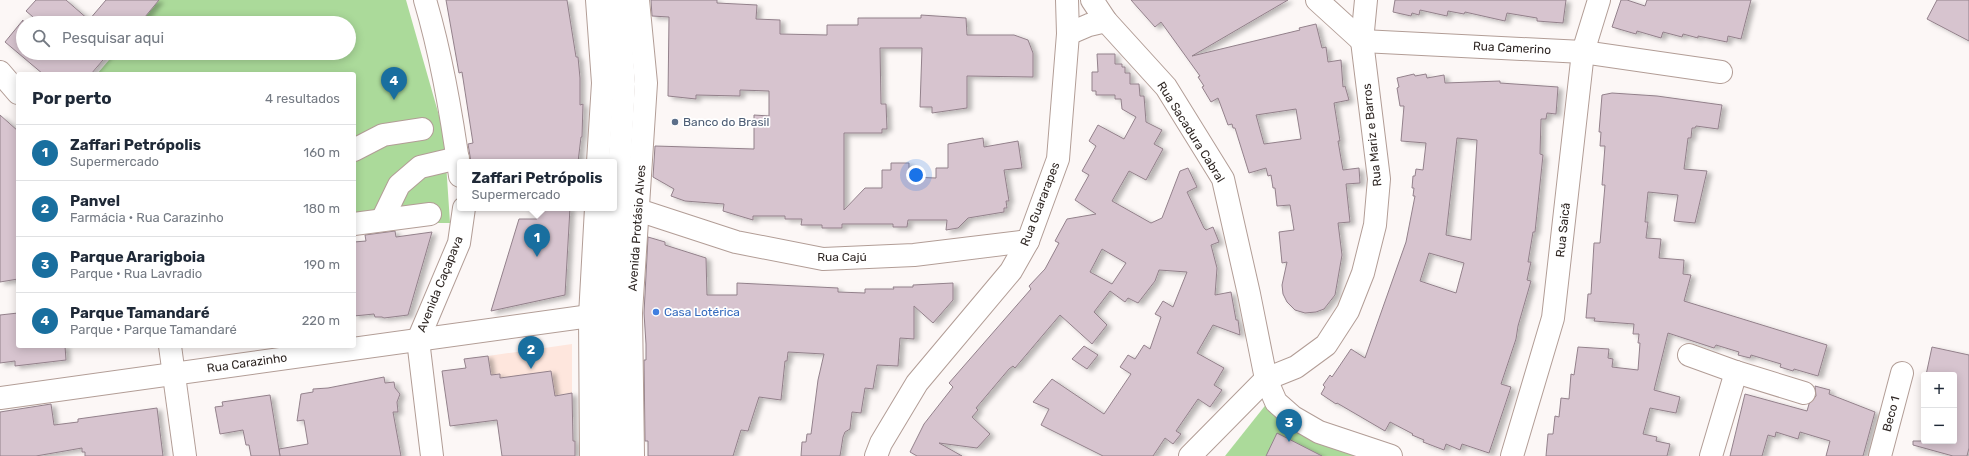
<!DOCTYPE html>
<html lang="pt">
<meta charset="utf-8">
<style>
body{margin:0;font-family:Rubik,sans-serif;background:#f6f6f7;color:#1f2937}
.controls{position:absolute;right:12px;bottom:12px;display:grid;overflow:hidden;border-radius:4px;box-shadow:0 2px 10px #0003}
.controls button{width:36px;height:36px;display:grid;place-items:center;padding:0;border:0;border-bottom:1px solid #e0e1e3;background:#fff;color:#1f2937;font:20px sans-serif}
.you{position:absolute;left:916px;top:175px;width:14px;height:14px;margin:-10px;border:3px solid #fff;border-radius:50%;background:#1a73e8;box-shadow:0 0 0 6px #1a73e833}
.badge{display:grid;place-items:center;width:26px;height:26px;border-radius:50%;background:#196f9f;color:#fff;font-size:13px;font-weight:700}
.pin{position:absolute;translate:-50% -33px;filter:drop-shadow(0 1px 2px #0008)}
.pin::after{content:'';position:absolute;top:21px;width:14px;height:12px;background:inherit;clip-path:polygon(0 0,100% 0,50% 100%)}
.popup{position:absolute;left:457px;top:159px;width:160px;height:52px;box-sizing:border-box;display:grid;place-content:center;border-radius:4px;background:#fff;filter:drop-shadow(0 1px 3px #0005);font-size:13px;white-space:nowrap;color:#747a83}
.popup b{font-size:15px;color:#1f2937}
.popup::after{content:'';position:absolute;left:50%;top:100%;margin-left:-8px;border:8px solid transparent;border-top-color:#fff}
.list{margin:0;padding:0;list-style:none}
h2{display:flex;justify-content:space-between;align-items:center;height:52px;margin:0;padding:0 16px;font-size:17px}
h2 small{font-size:13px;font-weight:400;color:#747a83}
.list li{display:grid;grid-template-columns:26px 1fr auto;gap:12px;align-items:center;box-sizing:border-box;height:56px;padding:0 16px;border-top:1px solid #e0e1e3}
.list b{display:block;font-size:15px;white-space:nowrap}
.list p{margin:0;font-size:13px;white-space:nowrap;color:#747a83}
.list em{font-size:13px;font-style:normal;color:#747a83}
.icon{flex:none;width:22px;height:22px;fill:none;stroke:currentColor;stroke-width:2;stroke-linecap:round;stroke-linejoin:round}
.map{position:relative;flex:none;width:1969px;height:456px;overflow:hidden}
.search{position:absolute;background:#fff;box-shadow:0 2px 10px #0003;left:16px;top:16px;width:340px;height:44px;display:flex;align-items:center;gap:10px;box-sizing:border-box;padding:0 14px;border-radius:22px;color:#747a83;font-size:15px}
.panel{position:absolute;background:#fff;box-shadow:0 2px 10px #0003;left:16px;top:72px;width:340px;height:276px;border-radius:4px}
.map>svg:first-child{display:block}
.built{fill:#fee6dd}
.green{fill:#abda9a}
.building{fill:#d7c4cf;stroke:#93818b;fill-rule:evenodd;filter:url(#shadow)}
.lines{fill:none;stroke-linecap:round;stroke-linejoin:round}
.minor-casing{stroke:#b29d96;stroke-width:24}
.major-casing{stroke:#b29d96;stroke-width:24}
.minor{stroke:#fff;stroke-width:22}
.major{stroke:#fff;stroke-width:22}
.service-dot{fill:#5c6f8a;stroke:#fff;stroke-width:1.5}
.shop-dot{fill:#3f7fe0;stroke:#fff;stroke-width:1.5}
.labels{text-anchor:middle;stroke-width:3.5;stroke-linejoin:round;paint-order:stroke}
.street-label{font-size:12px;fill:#302825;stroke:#fff}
.service-label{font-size:12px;fill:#4e5e75;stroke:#fff;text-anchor:start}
.shop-label{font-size:12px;fill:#366cbe;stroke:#fff;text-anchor:start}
</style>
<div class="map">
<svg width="1969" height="456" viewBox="0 0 1969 456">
<defs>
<filter id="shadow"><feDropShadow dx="4.5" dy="2.5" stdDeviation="2" flood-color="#0004"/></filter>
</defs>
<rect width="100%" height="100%" fill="#fcf7f6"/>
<path class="built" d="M 572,344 L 572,393 L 495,404 L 488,356 Z"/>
<g class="green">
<path d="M 158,0 L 406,0 L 442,126 L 445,148 L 450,223 L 414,223 L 354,231 L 354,74 L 97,74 L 115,53 L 349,53 L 349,23 L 140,23 Z"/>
<path d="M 1268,402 L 1386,456 L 1225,456 Z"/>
</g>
<g class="building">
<path d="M 36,0 L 66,0 L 89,20 L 106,0 L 159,0 L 140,23 L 40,23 L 26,11 Z"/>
<path d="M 446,0 L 567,0 L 576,57 L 578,57 L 580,78 L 580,105 L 583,104 L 582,137 L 581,137 L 578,162 L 471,162 L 468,144 L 473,143 L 462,72 L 459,73 Z"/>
<path d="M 651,0 L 717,0 L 717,3 L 757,5 L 756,19 L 780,20 L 780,34 L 827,35 L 827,25 L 858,25 L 858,18 L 921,18 L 921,15 L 966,18 L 967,35 L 1014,35 L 1028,40 L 1033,53 L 1033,77 L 967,76 L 967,108 L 932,113 L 932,107 L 920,107 L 922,48 L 880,48 L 881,104 L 886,104 L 887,129 L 882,129 L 882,133 L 844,133 L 844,210 L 865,188 L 882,188 L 882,170 L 891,170 L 891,163 L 909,163 L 909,177 L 936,178 L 936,168 L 948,168 L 948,144 L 983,138 L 984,147 L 1018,141 L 1022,168 L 1004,170 L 1009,201 L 1006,201 L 1007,208 L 1004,208 L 1004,212 L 968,218 L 958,228 L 946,230 L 947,220 L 908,220 L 907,227 L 893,227 L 893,224 L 842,224 L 842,228 L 822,228 L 822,225 L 801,225 L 802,219 L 785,219 L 785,216 L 753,216 L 753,220 L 723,211 L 724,204 L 685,201 L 671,196 L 674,189 L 653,177 L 655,146 L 754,149 L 754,115 L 769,116 L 769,91 L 740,90 L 740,96 L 696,95 L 696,99 L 668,96 L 669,17 L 652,16 Z"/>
<path d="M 1131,0 L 1288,0 L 1192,56 L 1300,30 L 1299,28 L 1316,24 L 1322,48 L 1326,47 L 1328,62 L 1341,60 L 1343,87 L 1345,86 L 1349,100 L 1334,103 L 1340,141 L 1338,141 L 1343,170 L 1359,168 L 1360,183 L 1346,184 L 1350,222 L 1338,223 L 1342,255 L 1335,295 L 1324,309 L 1316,312 L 1305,313 L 1295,310 L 1287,302 L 1283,294 L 1282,285 L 1287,262 L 1282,263 L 1279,232 L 1294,230 L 1290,205 L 1277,206 L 1275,188 L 1273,188 L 1271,175 L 1268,176 L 1266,168 L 1249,173 L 1235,128 L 1233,128 L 1232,124 L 1228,125 L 1218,98 L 1211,102 L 1202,87 L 1204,86 L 1198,77 L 1200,76 L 1161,22 L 1155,27 ZM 1296,109 L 1301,139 L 1264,144 L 1256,115 Z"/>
<path d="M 1395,0 L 1566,0 L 1563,23 L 1537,21 L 1537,18 L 1507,13 L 1505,21 L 1465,12 L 1464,14 L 1448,11 L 1447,16 L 1420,10 L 1419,15 L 1412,13 L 1411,16 L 1393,12 Z"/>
<path d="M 1621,0 L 1627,0 L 1645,6 L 1647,0 L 1751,0 L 1741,39 L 1728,36 L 1727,42 L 1698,36 L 1698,38 L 1683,34 L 1682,37 L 1663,32 L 1661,38 L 1637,31 L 1636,34 L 1612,27 Z"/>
<path d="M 1937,0 L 1969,0 L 1969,41 L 1927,19 Z"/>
<path d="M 23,20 L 23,53 L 109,53 L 91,74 L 43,74 L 5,42 Z"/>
<path d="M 1097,54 L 1115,54 L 1115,64 L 1122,64 L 1122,67 L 1125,67 L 1125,73 L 1130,73 L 1130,84 L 1139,84 L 1140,96 L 1144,96 L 1146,122 L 1162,130 L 1154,144 L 1163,149 L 1146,180 L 1129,171 L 1112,201 L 1151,223 L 1162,218 L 1180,171 L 1188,168 L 1197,187 L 1187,192 L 1204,228 L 1206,230 L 1213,227 L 1219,242 L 1211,245 L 1217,268 L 1215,295 L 1231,292 L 1236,320 L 1238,320 L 1240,335 L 1213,325 L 1197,353 L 1224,368 L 1214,385 L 1222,390 L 1210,407 L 1198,399 L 1176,431 L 1181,434 L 1173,444 L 1165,438 L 1153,456 L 1103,456 L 1041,425 L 1049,409 L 1033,402 L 1052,379 L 1104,414 L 1131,374 L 1120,367 L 1128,355 L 1135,359 L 1144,345 L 1150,349 L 1161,317 L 1155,314 L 1163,301 L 1173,307 L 1187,272 L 1159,270 L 1155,281 L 1138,303 L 1128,298 L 1125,302 L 1110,291 L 1094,312 L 1107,325 L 1092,344 L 1060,315 L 1015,368 L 1013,366 L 1009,369 L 976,408 L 978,410 L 972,417 L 990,434 L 977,448 L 939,443 L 962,456 L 917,456 L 910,452 L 924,424 L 953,387 L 949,383 L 1031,289 L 1029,286 L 1045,269 L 1059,243 L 1055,241 L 1067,219 L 1096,214 L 1075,200 L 1089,175 L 1082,171 L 1096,146 L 1089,141 L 1098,125 L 1124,139 L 1136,117 L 1122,109 L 1121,99 L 1115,99 L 1115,95 L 1096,95 L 1096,91 L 1092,91 L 1092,72 L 1098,72 ZM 1102,249 L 1126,263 L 1112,284 L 1090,272 Z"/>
<path d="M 1414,74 L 1415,76 L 1426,74 L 1427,78 L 1444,75 L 1445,83 L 1500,81 L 1500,83 L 1558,87 L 1556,114 L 1547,113 L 1546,119 L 1541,119 L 1540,154 L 1543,155 L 1535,232 L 1533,232 L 1528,262 L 1531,262 L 1527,280 L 1531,281 L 1518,326 L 1516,339 L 1501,384 L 1511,387 L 1489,453 L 1462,444 L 1460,450 L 1446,444 L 1444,450 L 1423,442 L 1424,440 L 1412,435 L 1413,434 L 1390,422 L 1385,431 L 1337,403 L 1336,404 L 1321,394 L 1325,387 L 1323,385 L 1330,375 L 1332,377 L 1351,349 L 1365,358 L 1406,242 L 1415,196 L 1413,196 L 1414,188 L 1412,188 L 1413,176 L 1415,176 L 1416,169 L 1423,170 L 1426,143 L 1401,141 L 1404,106 L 1400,106 L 1397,88 L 1399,87 L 1397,78 ZM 1457,138 L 1477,140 L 1471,240 L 1446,235 ZM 1429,253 L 1464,263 L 1456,293 L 1420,281 Z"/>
<path d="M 1612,93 L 1657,96 L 1722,105 L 1718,129 L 1696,126 L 1695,128 L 1692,128 L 1691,138 L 1688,138 L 1684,169 L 1707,171 L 1695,223 L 1674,221 L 1678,195 L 1648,192 L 1645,222 L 1648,222 L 1646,238 L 1661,239 L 1659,258 L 1684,260 L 1683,274 L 1691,275 L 1684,301 L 1827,345 L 1818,376 L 1794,369 L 1793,371 L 1780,367 L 1781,364 L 1751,355 L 1750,358 L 1738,355 L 1739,352 L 1716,345 L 1714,348 L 1668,333 L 1654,390 L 1680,397 L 1676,413 L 1650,408 L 1643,434 L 1657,437 L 1656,441 L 1670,444 L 1667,456 L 1546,456 L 1548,434 L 1553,434 L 1555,416 L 1559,417 L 1561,398 L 1569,399 L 1571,374 L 1574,375 L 1578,347 L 1609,349 L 1608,358 L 1613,359 L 1612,367 L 1638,370 L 1640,343 L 1638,343 L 1639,334 L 1633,334 L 1634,324 L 1594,321 L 1595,318 L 1586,318 L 1588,294 L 1591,294 L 1594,243 L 1600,243 L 1605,185 L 1602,185 L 1605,146 L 1600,146 L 1601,132 L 1599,132 L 1602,95 Z"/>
<path d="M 0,115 L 18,131 L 18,279 L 0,282 Z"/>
<path d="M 536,208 L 570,208 L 565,295 L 491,311 L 519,219 L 537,219 Z"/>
<path d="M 395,231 L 396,237 L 432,232 L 408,315 L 384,318 L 382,317 L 375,317 L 374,314 L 354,316 L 354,242 L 366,241 L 365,235 Z"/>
<path d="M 648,237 L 665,242 L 665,245 L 706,258 L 707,295 L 737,295 L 737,283 L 838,288 L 838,292 L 865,293 L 865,289 L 894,289 L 893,287 L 913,287 L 913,285 L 953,283 L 953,300 L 933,323 L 914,306 L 914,339 L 900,338 L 898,366 L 877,365 L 873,389 L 865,388 L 861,413 L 852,412 L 850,429 L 845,432 L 843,437 L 840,456 L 801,456 L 802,442 L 806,442 L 807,434 L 811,434 L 818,380 L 824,354 L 788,352 L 787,361 L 785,361 L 781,400 L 759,397 L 748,431 L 741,430 L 733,456 L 648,456 L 648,441 L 645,441 L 644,360 L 646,360 L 646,344 L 644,313 Z"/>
<path d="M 18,313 L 18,346 L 65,346 L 66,360 L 15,366 L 15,361 L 0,363 L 0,315 Z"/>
<path d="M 1084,346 L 1098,355 L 1087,369 L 1072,359 Z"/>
<path d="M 1932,347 L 1969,355 L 1969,448 L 1967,456 L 1953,456 L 1913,445 L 1913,441 L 1954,441 L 1954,375 L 1926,375 Z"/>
<path d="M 488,356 L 491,375 L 500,374 L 500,378 L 551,371 L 555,396 L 572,393 L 573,441 L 575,441 L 575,456 L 502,456 L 497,420 L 450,426 L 442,371 L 466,368 L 464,359 Z"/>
<path d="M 384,377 L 385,383 L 394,382 L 395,388 L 400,394 L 397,402 L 398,412 L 393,412 L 401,456 L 280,456 L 279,449 L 308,444 L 304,420 L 297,421 L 301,394 L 313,392 L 313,389 L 328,388 Z"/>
<path d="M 1815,386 L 1830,390 L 1829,394 L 1875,412 L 1863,456 L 1826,456 L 1830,441 L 1800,432 L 1798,439 L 1776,432 L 1775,437 L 1768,435 L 1762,456 L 1730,456 L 1745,394 L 1807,411 L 1809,404 L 1816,396 Z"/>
<path d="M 270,395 L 280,456 L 251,456 L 249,445 L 246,445 L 243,430 L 220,434 L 215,407 L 223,406 L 222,402 Z"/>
<path d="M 51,404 L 54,425 L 78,422 L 78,419 L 157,408 L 163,456 L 85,456 L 85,452 L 82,452 L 82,448 L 36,456 L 0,456 L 0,412 Z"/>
<path d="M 1277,433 L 1322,456 L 1266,456 Z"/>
</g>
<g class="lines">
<g class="minor-casing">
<g id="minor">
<path d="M 425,0 C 442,57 452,117 460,176"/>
<path d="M 1092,0 L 1106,21 L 1166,87 L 1223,179 L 1249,294 L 1266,379 L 1276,402 L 1293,417 L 1319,432 L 1391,456"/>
<path d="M 1317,0 L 1362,41 L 1583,52 L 1721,72"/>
<path d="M 1068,34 L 1089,25 L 1106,21"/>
<path d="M 0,72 L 18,93"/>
<path d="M 354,150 L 383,135 L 422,129"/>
<path d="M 638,210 L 736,242 L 823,259 L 914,255 L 1028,241"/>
<path d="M 382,220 L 399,185 L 420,167 L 458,158"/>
<path d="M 354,224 L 430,214"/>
<path d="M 170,346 L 185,456"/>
<path d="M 1689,355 L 1736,372 L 1804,393"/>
<path d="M 0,398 L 590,316 L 612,405"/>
<path d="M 432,456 L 418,340 L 459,243 L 464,208"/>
<path d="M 612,456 L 611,315 L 624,84 L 618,0"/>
<path d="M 876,456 L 881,443 L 917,383 L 1011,271 L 1028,241 L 1058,159 L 1068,34 L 1067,0"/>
<path d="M 1190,456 L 1266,379 L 1296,367 L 1326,345 L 1348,311 L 1363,273 L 1375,225 L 1379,179 L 1362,41 L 1366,0"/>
<path d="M 1512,456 L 1553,318 L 1583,52 L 1599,0"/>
<path d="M 1711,456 L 1736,372"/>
<path d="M 1880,456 L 1902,373"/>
</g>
</g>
<g class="major-casing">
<g id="major">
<path d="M 597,0 L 603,83 L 598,162"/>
<path d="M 591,456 L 590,316 L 596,208"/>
<path d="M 633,456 L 631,313 L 646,83 L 638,0"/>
</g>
</g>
<use href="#minor" class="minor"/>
<use href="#major" class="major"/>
</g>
<circle class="service-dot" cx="675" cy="122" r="4"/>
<circle class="shop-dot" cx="656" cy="312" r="4"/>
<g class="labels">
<g class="street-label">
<text transform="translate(1512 48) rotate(3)" y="4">Rua Camerino</text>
<text transform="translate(1191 132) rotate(58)" y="4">Rua Sacadura Cabral</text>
<text transform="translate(1372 135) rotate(-96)" y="4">Rua Mariz e Barros</text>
<text transform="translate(1040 204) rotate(-69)" y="4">Rua Guararapes</text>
<text transform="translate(637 228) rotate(-86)" y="4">Avenida Protásio Alves</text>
<text transform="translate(1563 230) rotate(-84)" y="4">Rua Saicã</text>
<text x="842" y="261">Rua Cajú</text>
<text transform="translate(440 284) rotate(-68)" y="4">Avenida Caçapava</text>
<text transform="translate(247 363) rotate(-8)" y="4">Rua Carazinho</text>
<text transform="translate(1891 414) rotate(-75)" y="4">Beco 1</text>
</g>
<g class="service-label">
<text x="683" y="126">Banco do Brasil</text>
</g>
<g class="shop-label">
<text x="664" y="316">Casa Lotérica</text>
</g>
</g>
</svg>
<div class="controls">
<button>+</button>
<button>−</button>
</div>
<div class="you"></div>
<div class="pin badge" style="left:537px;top:257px">1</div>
<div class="popup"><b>Zaffari Petrópolis</b>Supermercado</div>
<div class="pin badge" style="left:531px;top:369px">2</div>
<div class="pin badge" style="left:1289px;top:442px">3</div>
<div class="pin badge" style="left:394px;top:100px">4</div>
<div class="search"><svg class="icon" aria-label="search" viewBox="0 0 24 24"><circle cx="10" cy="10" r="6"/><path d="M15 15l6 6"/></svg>Pesquisar aqui</div>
<section class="panel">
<h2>Por perto<small>4 resultados</small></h2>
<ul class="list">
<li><span class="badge">1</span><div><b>Zaffari Petrópolis</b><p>Supermercado</p></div><em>160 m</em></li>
<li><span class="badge">2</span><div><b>Panvel</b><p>Farmácia · Rua Carazinho</p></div><em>180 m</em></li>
<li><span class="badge">3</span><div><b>Parque Ararigboia</b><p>Parque · Rua Lavradio</p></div><em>190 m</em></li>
<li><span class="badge">4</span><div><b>Parque Tamandaré</b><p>Parque · Parque Tamandaré</p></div><em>220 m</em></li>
</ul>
</section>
</div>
